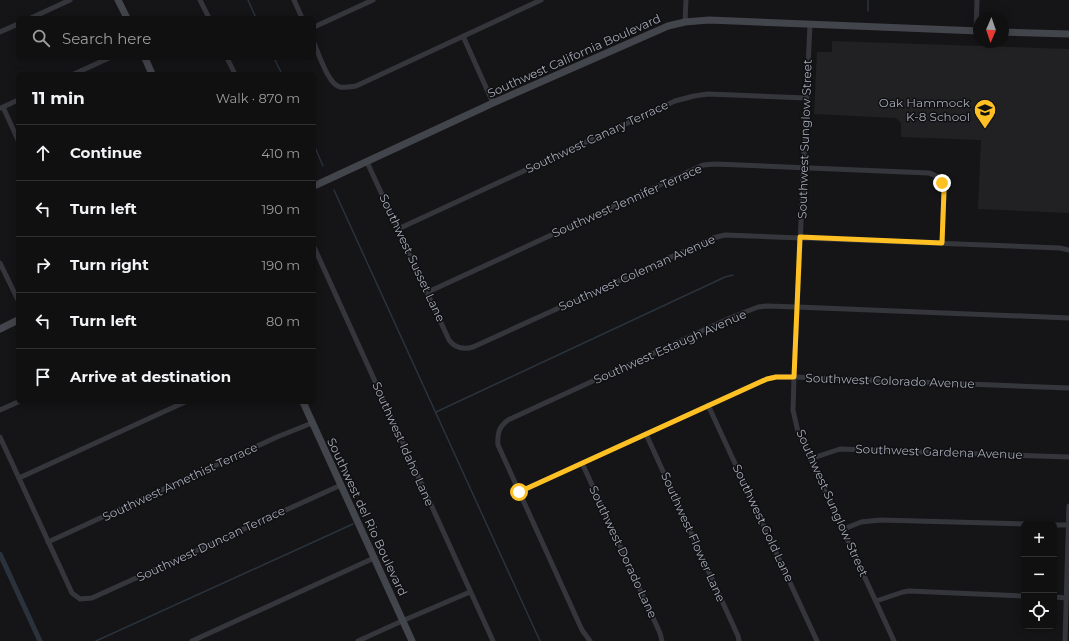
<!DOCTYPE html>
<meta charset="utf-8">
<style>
body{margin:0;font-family:Montserrat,sans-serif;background:#19191a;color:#f1f3f6}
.controls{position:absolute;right:12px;bottom:12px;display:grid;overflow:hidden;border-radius:6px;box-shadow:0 2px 10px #0003}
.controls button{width:36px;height:36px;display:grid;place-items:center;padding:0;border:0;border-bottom:1px solid #303031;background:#101011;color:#f1f3f6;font:20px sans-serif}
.compass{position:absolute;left:973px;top:12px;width:36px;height:36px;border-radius:50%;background:#101011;box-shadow:0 2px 10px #0003;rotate:182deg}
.stop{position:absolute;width:12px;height:12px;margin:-9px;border:3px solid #ffc024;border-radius:50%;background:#fff}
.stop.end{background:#ffc024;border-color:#fff;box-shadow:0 1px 4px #0008}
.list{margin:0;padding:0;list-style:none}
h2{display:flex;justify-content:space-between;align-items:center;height:52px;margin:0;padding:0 16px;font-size:17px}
h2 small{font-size:13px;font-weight:400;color:#9c9d9f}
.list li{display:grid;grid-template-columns:26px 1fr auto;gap:12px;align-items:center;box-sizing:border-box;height:56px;padding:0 16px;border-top:1px solid #303031}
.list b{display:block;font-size:15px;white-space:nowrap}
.list em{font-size:13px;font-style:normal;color:#9c9d9f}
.icon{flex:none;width:22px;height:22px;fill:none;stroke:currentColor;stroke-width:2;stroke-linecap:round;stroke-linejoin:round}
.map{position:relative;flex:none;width:1069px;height:641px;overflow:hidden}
.search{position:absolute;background:#101011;box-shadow:0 2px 10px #0003;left:16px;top:16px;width:300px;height:44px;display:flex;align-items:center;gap:10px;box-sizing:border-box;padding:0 14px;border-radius:6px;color:#9c9d9f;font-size:15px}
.panel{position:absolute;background:#101011;box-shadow:0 2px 10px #0003;left:16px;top:72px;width:300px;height:332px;border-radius:6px}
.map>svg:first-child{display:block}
.built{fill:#212124}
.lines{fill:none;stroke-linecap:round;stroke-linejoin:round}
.stream{stroke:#2a333c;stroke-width:1.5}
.canal{stroke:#2a333c;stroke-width:5}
.street{stroke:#35363c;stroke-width:5}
.secondary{stroke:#43454c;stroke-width:7}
.route{stroke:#ffc024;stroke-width:5}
.labels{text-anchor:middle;stroke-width:3;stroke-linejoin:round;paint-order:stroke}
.street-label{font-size:12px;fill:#a5aab8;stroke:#101012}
.poi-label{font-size:12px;fill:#a5aab8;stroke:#101012;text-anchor:end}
</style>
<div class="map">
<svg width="1069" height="641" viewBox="0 0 1069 641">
<rect width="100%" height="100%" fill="#151517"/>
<path class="built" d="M 832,41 L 1069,49 L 1069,213 L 978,209 L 981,140 L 901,137 L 901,123 L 896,118 L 814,114 L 817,52 L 832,52 Z"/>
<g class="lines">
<g class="stream">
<path d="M 248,0 L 256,18"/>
<path d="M 868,11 L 868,0"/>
<path d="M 274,58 L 282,74"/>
<path d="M 314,145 L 323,166"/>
<path d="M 334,190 L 540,641"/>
<path d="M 436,412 L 725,277 L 733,275"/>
<path d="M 96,641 L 353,524"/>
</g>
<path class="canal" d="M 0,554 L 40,641"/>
<g class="street">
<path d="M 200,0 L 209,18"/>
<path d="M 294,0 L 302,18"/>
<path d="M 31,18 L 70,0"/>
<path d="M 685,22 L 686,0"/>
<path d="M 810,24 L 794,377 L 793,410 L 798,432 L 894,641"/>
<path d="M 314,27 L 373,0"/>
<path d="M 976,31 L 977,0"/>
<path d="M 0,32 L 18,24"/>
<path d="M 463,36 L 493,103"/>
<path d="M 314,43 C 319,54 328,84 340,87 C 345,88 350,87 356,86 L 541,0"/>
<path d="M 227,58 L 235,74"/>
<path d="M 74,74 L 109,58"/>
<path d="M 3,107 L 18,140"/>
<path d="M 1,108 L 18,100"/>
<path d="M 367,162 L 449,340 C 455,348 463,350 473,347 L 713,238 L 725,235 L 1060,248 L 1069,250"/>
<path d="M 398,229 L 675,101 L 694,96 L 708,94 L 806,98"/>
<path d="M 314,247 L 493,641"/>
<path d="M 0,263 L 18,300"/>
<path d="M 428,292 L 703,165 L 715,164 L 929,173 C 939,176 942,181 944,191 L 942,243"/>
<path d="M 708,405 L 817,641"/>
<path d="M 0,410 L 18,402"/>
<path d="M 646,434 L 738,636 L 739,641"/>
<path d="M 0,437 L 72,593 L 80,599 L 92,598 L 341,485"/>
<path d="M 810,459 L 840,449 L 1069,457"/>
<path d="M 582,463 L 660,633 L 662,641"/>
<path d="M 19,478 L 185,402"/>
<path d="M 519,492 L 767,379 L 776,377 L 794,377 L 1069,388"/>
<path d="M 1054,525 L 1068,525"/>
<path d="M 844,529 L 861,522 L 880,520 L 1024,524"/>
<path d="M 48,542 L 277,437 L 312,423"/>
<path d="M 1054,597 L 1067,598"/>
<path d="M 876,601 L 903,592 L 909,591 L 1024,596"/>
<path d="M 192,641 L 374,558"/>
<path d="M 358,641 L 402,621 L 470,592"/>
<path d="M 590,641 L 582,630 L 498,445 C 497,433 499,427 508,420 L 730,318 L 758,307 L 767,306 L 797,307 L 1069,318"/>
<path d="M 1065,641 L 1069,506"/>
</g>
<g class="secondary">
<path d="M 118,0 L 127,18"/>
<path d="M 1003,32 L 1069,34"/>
<path d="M 145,58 L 152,74"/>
<path d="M 314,186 L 493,103 L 668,26 L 685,22 L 709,20 L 979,31"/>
<path d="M 0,329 L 18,320"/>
<path d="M 303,402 L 412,641"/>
</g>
</g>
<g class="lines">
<path class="route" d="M 519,492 L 767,379 L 776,377 L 794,377 L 800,237 L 942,243 L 944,191 L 942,183"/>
</g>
<defs>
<g id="school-pin" transform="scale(1.15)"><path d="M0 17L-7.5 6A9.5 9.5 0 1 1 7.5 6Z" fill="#ffc024" stroke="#101012"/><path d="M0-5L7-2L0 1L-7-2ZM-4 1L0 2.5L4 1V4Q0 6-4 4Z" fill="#111"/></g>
</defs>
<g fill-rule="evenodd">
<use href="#school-pin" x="985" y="110"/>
</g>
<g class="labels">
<g class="street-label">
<text transform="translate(574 56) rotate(-24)" y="4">Southwest California Boulevard</text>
<text transform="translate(597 137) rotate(-25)" y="4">Southwest Canary Terrace</text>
<text transform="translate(805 139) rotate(-88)" y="4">Southwest Sunglow Street</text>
<text transform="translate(627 201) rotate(-24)" y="4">Southwest Jennifer Terrace</text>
<text transform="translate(412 258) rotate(65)" y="4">Southwest Susset Lane</text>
<text transform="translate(637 273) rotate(-24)" y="4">Southwest Coleman Avenue</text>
<text transform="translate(670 347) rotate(-24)" y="4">Southwest Estaugh Avenue</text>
<text transform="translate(890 381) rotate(2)" y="4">Southwest Colorado Avenue</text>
<text transform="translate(403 444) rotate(66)" y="4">Southwest Idaho Lane</text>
<text transform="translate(939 452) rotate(2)" y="4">Southwest Gardena Avenue</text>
<text transform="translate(180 482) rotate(-25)" y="4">Southwest Amethist Terrace</text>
<text transform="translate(832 503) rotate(66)" y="4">Southwest Sunglow Street</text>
<text transform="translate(367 517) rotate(65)" y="4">Southwest del Rio Boulevard</text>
<text transform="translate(763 523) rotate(65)" y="4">Southwest Gold Lane</text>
<text transform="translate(693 537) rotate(66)" y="4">Southwest Flower Lane</text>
<text transform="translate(211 544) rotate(-25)" y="4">Southwest Duncan Terrace</text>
<text transform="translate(623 552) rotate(65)" y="4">Southwest Dorado Lane</text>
</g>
<g class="poi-label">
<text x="970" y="107">Oak Hammock<tspan x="970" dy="14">K-8 School</tspan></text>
</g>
</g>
</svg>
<div class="controls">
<button>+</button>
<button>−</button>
<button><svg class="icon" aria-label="locate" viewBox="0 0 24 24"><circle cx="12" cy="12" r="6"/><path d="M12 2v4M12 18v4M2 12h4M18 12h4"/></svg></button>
</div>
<svg class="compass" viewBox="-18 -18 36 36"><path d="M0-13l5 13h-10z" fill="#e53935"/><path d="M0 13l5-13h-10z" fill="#9c9d9f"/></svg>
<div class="stop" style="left:519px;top:492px"></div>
<div class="stop end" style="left:942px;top:183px"></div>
<div class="search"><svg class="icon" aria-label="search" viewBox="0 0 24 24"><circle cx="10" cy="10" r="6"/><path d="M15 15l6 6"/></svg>Search here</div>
<section class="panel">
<h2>11 min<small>Walk · 870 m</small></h2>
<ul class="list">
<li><svg class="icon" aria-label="ahead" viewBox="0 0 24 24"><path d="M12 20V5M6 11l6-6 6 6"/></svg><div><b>Continue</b></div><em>410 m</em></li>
<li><svg class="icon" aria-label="left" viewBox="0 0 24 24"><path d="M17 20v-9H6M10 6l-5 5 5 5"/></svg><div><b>Turn left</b></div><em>190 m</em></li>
<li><svg class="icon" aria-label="right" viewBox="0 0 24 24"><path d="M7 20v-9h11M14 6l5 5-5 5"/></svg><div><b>Turn right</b></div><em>190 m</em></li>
<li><svg class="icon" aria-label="left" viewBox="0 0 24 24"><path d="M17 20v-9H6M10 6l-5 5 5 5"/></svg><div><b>Turn left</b></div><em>80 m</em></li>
<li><svg class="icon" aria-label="arrive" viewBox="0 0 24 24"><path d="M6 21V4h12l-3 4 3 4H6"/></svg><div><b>Arrive at destination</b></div></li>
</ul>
</section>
</div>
